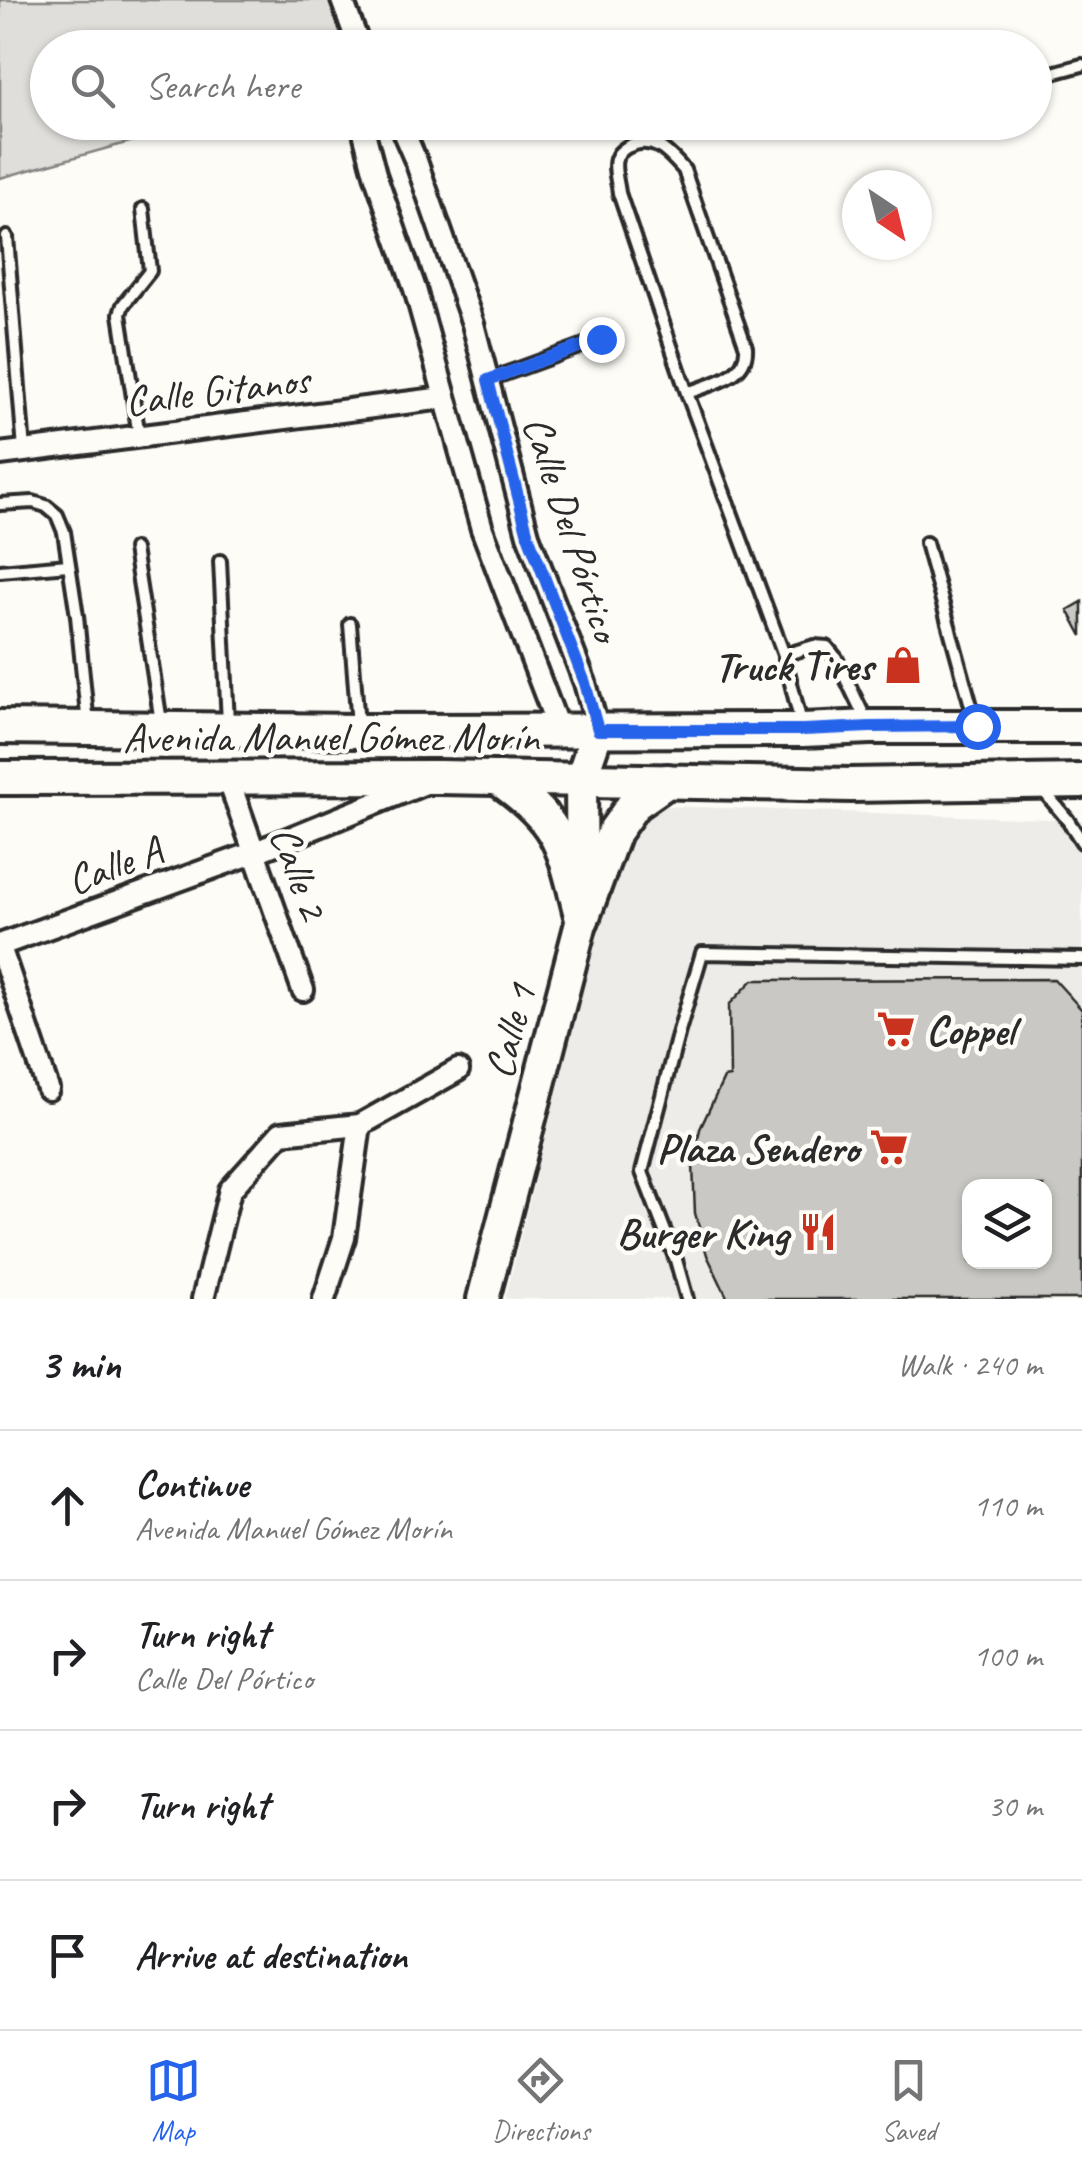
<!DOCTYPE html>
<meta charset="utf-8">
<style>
body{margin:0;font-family:Caveat,sans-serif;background:#f6f6f6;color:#202124}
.controls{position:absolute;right:30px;bottom:30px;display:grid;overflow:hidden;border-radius:20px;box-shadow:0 2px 8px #0004}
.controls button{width:90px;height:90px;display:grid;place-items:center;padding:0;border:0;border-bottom:2px solid #e0e0e0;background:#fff;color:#202124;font:50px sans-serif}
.compass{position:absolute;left:842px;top:170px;width:90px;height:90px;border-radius:50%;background:#fff;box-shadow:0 2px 8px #0004;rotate:145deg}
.stop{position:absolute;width:30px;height:30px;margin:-22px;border:8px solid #2563eb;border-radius:50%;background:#fff}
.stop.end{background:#2563eb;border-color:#fff;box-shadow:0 2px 10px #0008}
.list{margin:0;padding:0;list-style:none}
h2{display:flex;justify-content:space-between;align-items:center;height:130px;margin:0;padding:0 40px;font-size:42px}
h2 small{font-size:32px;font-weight:400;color:#757577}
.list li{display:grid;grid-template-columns:65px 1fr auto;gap:30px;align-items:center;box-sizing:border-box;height:150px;padding:0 40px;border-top:2px solid #e0e0e0}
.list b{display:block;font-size:38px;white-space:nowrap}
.list p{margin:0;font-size:32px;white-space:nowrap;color:#757577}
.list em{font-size:32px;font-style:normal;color:#757577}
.icon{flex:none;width:55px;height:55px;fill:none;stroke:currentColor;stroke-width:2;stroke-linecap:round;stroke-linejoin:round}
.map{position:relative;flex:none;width:1082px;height:1299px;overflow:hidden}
.search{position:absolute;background:#fff;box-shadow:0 2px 8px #0004;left:30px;right:30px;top:30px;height:110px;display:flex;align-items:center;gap:25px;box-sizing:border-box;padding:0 35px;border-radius:55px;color:#757577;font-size:38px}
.sheet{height:730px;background:#fff}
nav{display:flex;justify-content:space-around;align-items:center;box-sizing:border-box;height:140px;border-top:2px solid #e0e0e0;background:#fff;font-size:28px;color:#757577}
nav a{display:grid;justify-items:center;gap:5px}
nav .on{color:#2563eb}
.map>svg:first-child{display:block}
.built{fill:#edece8;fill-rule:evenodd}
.green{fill:#dfdeda;stroke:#858482;stroke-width:2.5}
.building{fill:#c9c8c4;stroke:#2b2b2b;stroke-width:2.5;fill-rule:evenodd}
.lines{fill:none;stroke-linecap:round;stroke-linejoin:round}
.lane-casing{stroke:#2b2b2b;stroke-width:18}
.street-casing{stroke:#2b2b2b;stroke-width:28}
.secondary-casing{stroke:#2b2b2b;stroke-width:38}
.primary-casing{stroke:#2b2b2b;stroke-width:40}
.lane{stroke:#fdfcf7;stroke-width:10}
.street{stroke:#fdfcf7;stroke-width:20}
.secondary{stroke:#fdfcf7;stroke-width:30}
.primary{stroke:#fdfcf7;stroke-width:32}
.route{stroke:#2563eb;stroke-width:12}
.labels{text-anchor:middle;stroke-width:9;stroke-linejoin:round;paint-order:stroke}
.street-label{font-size:42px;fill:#2b2b2b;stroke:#fdfcf7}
.poi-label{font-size:42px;font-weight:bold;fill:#2b2b2b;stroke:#fdfcf7;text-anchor:end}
</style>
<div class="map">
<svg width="1082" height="1299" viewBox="0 0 1082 1299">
<rect width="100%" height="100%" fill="#fdfcf7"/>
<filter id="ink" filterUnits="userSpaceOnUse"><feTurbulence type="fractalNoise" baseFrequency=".01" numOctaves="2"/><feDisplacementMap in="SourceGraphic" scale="20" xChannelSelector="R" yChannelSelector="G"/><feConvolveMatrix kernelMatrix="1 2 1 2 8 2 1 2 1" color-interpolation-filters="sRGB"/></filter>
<g filter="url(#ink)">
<path class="built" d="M 665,806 L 1082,820 L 1082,1299 L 505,1299 L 622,831 L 643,815 ZM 970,1186 L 1044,1186 L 1044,1262 L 970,1262 Z"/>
<path class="green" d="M 0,0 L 333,0 L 353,47 L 48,48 L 48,122 L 198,123 L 0,178 Z"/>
<g class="building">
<path d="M 1082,602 L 1082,636 L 1068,610 Z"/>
<path d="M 1054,979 L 1082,1010 L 1082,1299 L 728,1299 L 707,1255 L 695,1213 L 693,1165 L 700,1129 L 724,1078 L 730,1077 L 729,1005 L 753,980 ZM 970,1186 L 1044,1186 L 1044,1262 L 970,1262 Z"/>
</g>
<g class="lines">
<g class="lane-casing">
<g id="lane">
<path d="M 1034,78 L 1082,65"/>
<path d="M 7,237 L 24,450"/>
<path d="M 488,380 L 601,339"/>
<path d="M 687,393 C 710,384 748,378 746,347 L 684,170 C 668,152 653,134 627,147 C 622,150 618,153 616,159 C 613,168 618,183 619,193 L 687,393 L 784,655"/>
<path d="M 139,436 L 120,314 L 123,305 L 150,271 L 143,209"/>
<path d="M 0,504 L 33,502 L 46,506 L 57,515 L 64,532 L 77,616 L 88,725"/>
<path d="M 926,543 L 975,720"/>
<path d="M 134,549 L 161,722"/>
<path d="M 220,561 L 228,723"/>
<path d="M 0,571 L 68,565"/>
<path d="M 350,624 L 358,725"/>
<path d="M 802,727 L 784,655 L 814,646 L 827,647 L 836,658 L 867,722"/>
<path d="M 1042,789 L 1067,819 L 1082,842"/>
<path d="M 687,1299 L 676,1260 L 642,1172 L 679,1031 L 702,953 L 1082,959"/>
</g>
</g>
<g class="street-casing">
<g id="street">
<path d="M 342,0 L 360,48"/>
<path d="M 365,122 L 365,136 L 375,174 L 415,289 L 482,529 L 559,730"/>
<path d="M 399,122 L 416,161 L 473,324 L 528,535 L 585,683 L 598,730"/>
<path d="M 0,454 L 444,398"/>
<path d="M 228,778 L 303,990"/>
<path d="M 0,945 L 253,853 L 423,784"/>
<path d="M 0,947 L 48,1089"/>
<path d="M 203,1299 L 230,1190 L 281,1133 L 360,1125 L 458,1070"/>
<path d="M 324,1299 L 344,1238 L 360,1125"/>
</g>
</g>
<g class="secondary-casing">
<path id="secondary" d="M 483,1299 L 582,919 L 581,779 L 598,730"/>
</g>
<g class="primary-casing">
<g id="primary">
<path d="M 0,727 L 359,731 L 803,730 L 870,727 L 1082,727"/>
<path d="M 0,778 L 439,777 L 851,785 L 1082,781"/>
<path d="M 498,778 C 563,823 563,846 582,919"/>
<path d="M 582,919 L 614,832 L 634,804 L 667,781"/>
</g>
</g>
<use href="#lane" class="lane"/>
<use href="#street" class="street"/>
<use href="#secondary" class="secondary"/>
<use href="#primary" class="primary"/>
</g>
</g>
<g class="lines" filter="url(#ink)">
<path class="route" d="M 601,339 L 488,380 L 528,535 L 585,683 L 598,730 L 803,730 L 870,727 L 977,726"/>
</g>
<defs>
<g id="shop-bare" transform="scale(3)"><path d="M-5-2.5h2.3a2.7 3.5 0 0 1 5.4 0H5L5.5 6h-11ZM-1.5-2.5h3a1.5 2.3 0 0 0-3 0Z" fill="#c8321e" stroke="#fdfcf7" stroke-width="2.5" paint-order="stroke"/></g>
<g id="supermarket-bare" transform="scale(3)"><path d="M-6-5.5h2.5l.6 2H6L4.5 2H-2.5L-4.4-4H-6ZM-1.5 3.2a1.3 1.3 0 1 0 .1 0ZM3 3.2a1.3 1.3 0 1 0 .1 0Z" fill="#c8321e" stroke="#fdfcf7" stroke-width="2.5" paint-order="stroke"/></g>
<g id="restaurant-bare" transform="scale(3)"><path d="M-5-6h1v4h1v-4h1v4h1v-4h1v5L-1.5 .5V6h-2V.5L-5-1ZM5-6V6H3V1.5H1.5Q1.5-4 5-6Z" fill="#c8321e" stroke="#fdfcf7" stroke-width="2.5" paint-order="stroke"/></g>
</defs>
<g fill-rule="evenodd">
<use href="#shop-bare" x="903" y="665"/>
<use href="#supermarket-bare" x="896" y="1029"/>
<use href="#supermarket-bare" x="889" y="1147"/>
<use href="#restaurant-bare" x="818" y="1232"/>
</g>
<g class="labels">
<g class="street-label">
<text transform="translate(217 389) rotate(-7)" y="15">Calle Gitanos</text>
<text transform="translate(573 528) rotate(72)" y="15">Calle Del Pórtico</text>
<text x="331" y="751">Avenida Manuel Gómez Morín</text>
<text transform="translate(114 864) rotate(-20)" y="15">Calle A</text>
<text transform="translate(300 872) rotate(70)" y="15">Calle 2</text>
<text transform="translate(509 1031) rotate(-75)" y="15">Calle 1</text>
</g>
<g class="poi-label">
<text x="873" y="680">Truck Tires</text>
<text x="926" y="1044" text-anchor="start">Coppel</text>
<text x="859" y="1162">Plaza Sendero</text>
<text x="788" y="1247">Burger King</text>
</g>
</g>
</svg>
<div class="controls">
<button><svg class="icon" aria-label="layers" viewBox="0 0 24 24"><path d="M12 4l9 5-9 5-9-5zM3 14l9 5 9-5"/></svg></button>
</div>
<svg class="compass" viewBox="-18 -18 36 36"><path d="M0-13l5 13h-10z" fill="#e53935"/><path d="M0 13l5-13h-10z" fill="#757577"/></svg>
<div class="stop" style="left:977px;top:726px"></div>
<div class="stop end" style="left:601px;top:339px"></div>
<div class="search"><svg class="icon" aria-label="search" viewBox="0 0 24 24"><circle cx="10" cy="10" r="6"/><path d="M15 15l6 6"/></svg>Search here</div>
</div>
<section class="sheet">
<h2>3 min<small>Walk · 240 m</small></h2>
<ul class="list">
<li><svg class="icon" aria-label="ahead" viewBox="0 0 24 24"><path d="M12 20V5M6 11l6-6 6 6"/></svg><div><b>Continue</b><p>Avenida Manuel Gómez Morín</p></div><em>110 m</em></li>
<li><svg class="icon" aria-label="right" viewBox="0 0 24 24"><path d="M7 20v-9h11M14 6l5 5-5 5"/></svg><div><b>Turn right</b><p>Calle Del Pórtico</p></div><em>100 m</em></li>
<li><svg class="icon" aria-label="right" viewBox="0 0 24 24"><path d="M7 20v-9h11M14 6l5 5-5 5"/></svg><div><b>Turn right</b></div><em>30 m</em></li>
<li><svg class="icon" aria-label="arrive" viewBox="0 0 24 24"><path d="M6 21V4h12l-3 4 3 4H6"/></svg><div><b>Arrive at destination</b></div></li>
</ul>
</section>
<nav>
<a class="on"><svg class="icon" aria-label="map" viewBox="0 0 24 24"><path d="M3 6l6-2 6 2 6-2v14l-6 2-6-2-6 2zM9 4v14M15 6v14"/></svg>Map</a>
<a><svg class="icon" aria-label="directions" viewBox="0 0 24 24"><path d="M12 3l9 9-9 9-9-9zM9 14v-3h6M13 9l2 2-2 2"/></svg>Directions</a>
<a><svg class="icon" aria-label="saved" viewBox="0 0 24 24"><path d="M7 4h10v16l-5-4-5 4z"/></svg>Saved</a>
</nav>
